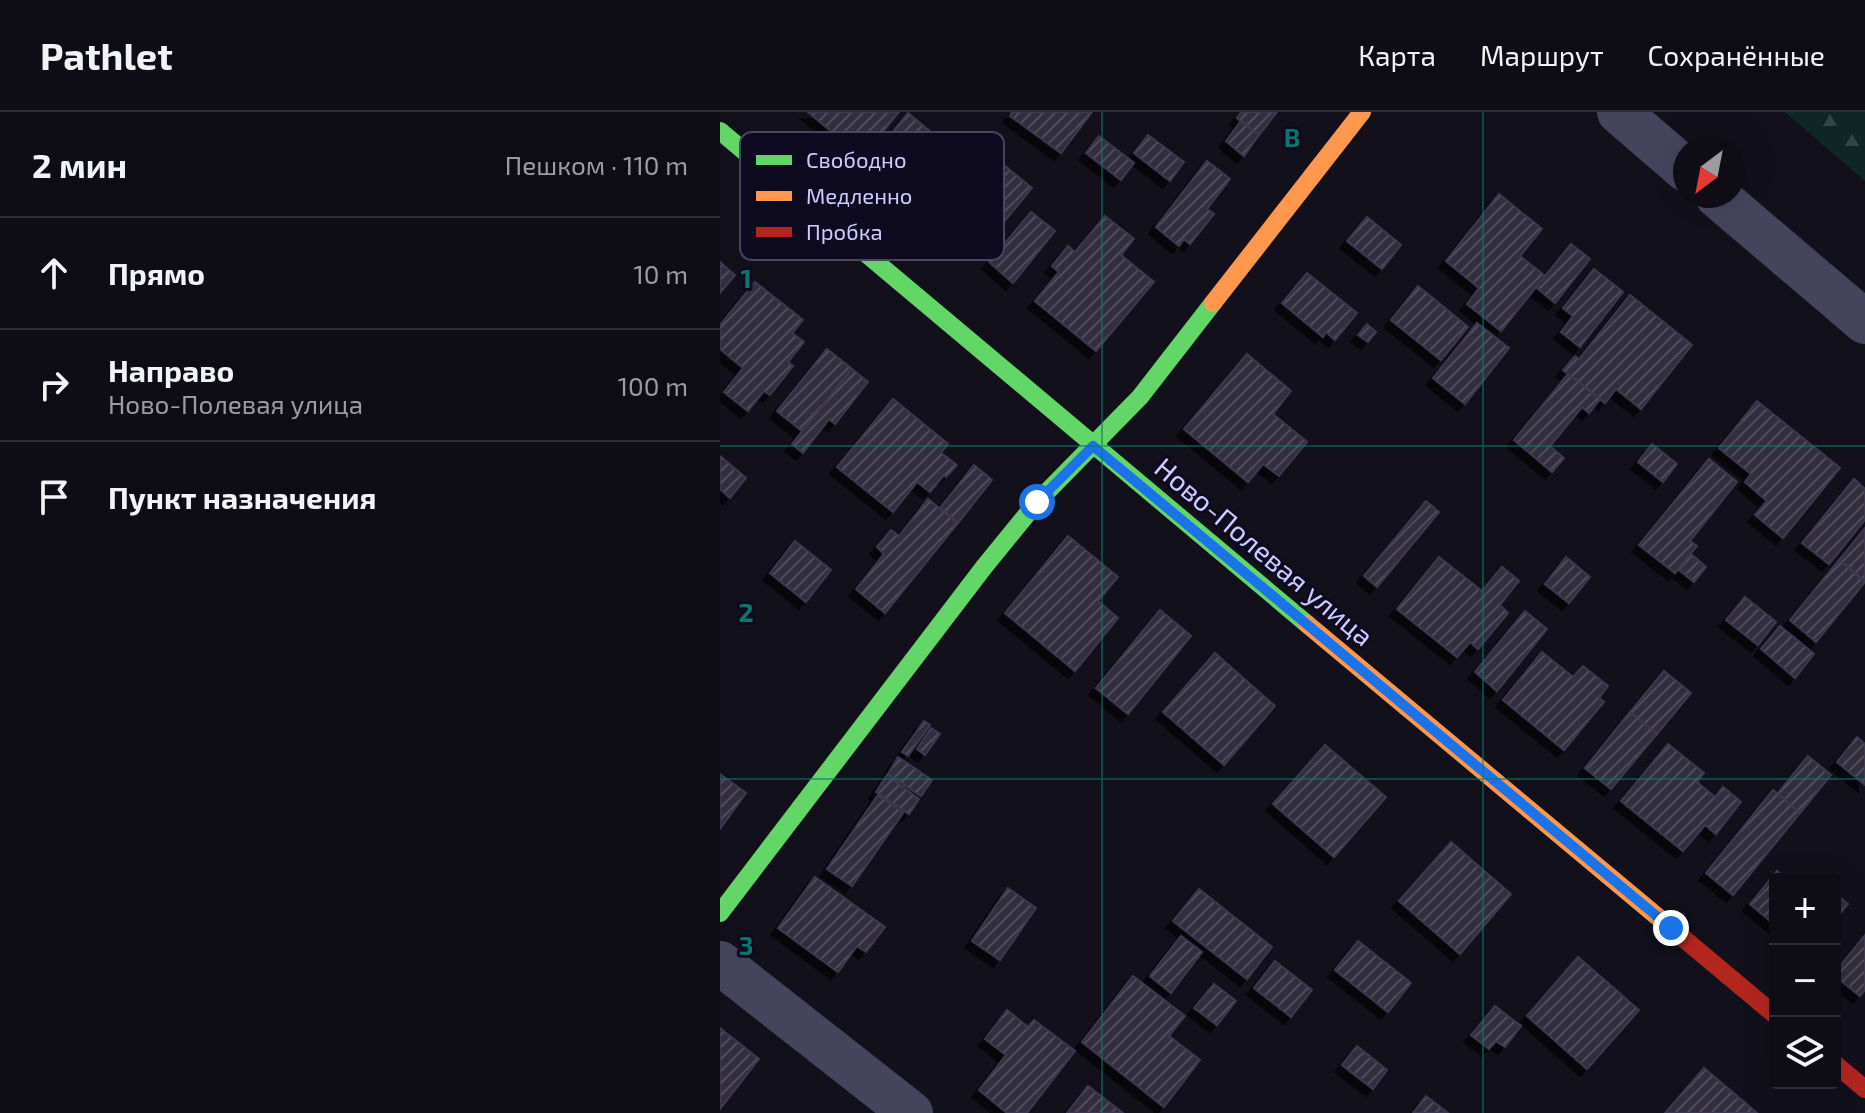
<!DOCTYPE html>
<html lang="ru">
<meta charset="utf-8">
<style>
body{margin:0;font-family:"Exo 2",sans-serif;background:#17151d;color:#f1f3f6}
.controls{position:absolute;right:24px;bottom:24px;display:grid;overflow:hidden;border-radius:8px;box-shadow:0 8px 32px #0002}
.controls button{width:72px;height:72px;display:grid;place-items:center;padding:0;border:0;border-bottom:2px solid #2e2c34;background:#0e0c14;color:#f1f3f6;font:40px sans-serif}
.compass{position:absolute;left:953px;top:24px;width:72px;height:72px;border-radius:50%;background:#0e0c14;box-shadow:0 8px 32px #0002;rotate:212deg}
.stop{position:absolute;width:24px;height:24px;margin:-18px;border:6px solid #1a73e8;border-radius:50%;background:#fff}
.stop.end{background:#1a73e8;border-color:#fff;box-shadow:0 2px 8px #0008}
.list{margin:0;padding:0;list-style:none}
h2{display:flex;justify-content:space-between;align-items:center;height:104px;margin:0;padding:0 32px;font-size:34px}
h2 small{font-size:26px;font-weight:400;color:#9b9ba0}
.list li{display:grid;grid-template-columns:52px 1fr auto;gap:24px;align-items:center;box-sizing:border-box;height:112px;padding:0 32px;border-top:2px solid #2e2c34}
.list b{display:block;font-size:30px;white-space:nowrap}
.list p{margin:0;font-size:26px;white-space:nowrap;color:#9b9ba0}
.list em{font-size:26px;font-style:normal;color:#9b9ba0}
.icon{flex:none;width:44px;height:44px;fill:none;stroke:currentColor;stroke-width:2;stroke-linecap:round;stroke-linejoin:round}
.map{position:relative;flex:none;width:1145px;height:1001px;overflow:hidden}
header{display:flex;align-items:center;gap:48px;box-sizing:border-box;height:112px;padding:0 40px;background:#0e0c14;border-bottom:2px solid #2e2c34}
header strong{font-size:38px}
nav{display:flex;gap:44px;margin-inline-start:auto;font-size:28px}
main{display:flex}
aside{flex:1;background:#0e0c14}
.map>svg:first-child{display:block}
.forest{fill:url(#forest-firs)}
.building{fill:url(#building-hatch);stroke:#3d3950;stroke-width:2;filter:url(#shadow)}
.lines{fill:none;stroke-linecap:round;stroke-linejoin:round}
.street{stroke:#45445d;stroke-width:44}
.fast{stroke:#63d668;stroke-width:18}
.slow{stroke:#ff974d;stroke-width:18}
.jam{stroke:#b3261e;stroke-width:18}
.route{stroke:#1a73e8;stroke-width:10}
.grid{fill:none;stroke:#0f766e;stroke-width:2;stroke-opacity:0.55}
.labels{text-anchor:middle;stroke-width:6;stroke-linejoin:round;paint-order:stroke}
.street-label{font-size:28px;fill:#cfcbff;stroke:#0e0b20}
.key{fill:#0e0b20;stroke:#484563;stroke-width:2}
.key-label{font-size:22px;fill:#cfcbff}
.grid-label{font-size:26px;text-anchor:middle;font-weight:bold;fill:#0f766e;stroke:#0e0b20;stroke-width:6;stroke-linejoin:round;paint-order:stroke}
</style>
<header>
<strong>Pathlet</strong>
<nav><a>Карта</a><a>Маршрут</a><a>Сохранённые</a></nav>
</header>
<main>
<aside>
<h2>2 мин<small>Пешком · 110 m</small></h2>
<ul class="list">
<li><svg class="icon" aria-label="ahead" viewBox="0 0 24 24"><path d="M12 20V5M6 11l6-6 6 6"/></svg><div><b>Прямо</b></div><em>10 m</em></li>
<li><svg class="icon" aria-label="right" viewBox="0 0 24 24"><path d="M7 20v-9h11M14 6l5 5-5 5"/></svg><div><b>Направо</b><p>Ново-Полевая улица</p></div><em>100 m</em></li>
<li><svg class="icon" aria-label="arrive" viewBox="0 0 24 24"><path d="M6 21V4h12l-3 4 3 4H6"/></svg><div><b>Пункт назначения</b></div></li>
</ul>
</aside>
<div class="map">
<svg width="1145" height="1001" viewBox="0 0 1145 1001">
<defs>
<pattern id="forest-firs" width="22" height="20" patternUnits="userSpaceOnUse" patternTransform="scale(2)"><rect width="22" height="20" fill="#0f2627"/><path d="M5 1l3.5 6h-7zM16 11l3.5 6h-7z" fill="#314447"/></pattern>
<pattern id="building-hatch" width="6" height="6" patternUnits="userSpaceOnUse" patternTransform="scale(2)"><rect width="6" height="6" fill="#302e3e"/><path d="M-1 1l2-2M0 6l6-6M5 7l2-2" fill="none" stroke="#4d4b5b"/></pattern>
<filter id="shadow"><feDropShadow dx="-7" dy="7" stdDeviation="0" flood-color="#0009"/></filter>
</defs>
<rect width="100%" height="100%" fill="#12101b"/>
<path class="forest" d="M 1065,0 L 1145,0 L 1145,69 Z"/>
<g class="building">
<path d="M 88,0 L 179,0 L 142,45 Z"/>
<path d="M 292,0 L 372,0 L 341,41 L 290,4 Z"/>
<path d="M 521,0 L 557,0 L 539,23 L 517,6 Z"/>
<path d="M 188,1 L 218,26 L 179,75 L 148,50 Z"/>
<path d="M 521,9 L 539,23 L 524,44 L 506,29 Z"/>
<path d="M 428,23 L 464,50 L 450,69 L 414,41 Z"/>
<path d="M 379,24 L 414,51 L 401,68 L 366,41 Z"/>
<path d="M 269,41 L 312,76 L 258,141 L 207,99 L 250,47 L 258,54 Z"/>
<path d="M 487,49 L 510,67 L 487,97 L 494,102 L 470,132 L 464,127 L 459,134 L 436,115 Z"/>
<path d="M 779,82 L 822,117 L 800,144 L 825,164 L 781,219 L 747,192 L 759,176 L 726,149 Z"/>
<path d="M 311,100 L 335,119 L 293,171 L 269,150 Z"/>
<path d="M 385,104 L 414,127 L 401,143 L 434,170 L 376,239 L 315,189 L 339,160 L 332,154 L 348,134 L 355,140 Z"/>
<path d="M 647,105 L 681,133 L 662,157 L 627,129 Z"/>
<path d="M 851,132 L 870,147 L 835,191 L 816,175 Z"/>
<path d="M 0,150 L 15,163 L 0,181 Z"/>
<path d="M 874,157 L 903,180 L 860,235 L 841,220 L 853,204 L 843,196 Z"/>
<path d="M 587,161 L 637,201 L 615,228 L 606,220 L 603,225 L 562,191 Z"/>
<path d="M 35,170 L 83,208 L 72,221 L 84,230 L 68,250 L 73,254 L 50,283 L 44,279 L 28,299 L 4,280 L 23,256 L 0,237 L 0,213 Z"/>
<path d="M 698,174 L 748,215 L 721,248 L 671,208 Z"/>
<path d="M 910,183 L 972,233 L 921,297 L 896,277 L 885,291 L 843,258 L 855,244 L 859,247 Z"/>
<path d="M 757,211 L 789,236 L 745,292 L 713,266 Z"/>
<path d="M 647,212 L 656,220 L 648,230 L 638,223 Z"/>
<path d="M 107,237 L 132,257 L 82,319 L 57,299 Z"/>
<path d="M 527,242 L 571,279 L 553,302 L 587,330 L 559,364 L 543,352 L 528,370 L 464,317 Z"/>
<path d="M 132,257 L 148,270 L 115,312 L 109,307 L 83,341 L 72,332 Z"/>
<path d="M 848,262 L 880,287 L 869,301 L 862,295 L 830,334 L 844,346 L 832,360 L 794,328 Z"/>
<path d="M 173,287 L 228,332 L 221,341 L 237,353 L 226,365 L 224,363 L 210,380 L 197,370 L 173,400 L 117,355 Z"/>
<path d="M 1037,289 L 1120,356 L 1063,426 L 1035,403 L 1047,389 L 1025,370 L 1031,362 L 999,336 Z"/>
<path d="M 932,332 L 957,352 L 943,370 L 918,350 Z"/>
<path d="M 0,344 L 26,366 L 10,386 L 0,377 Z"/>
<path d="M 989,347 L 1017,370 L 970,429 L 977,434 L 955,461 L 919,433 Z"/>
<path d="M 254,353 L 272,368 L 238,411 L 220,396 Z"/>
<path d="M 1134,367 L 1145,377 L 1145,408 L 1109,452 L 1082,431 Z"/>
<path d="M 208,387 L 238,411 L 165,501 L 136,477 L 164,442 L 157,435 L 171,418 L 179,424 Z"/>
<path d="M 706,389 L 719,400 L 657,475 L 644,464 Z"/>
<path d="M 1145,416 L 1145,469 L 1119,448 Z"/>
<path d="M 348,424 L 398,465 L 378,489 L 398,506 L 355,559 L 285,501 Z"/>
<path d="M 75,429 L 111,458 L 86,490 L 50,461 Z"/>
<path d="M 971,442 L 986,455 L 974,470 L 958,457 Z"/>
<path d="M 719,445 L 762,479 L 782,455 L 799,469 L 780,493 L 788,501 L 758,537 L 750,530 L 737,545 L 677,497 Z"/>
<path d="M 846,445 L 870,465 L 849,491 L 825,472 Z"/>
<path d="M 1119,448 L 1145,470 L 1096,530 L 1070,508 Z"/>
<path d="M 1025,485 L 1056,510 L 1038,533 L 1006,508 Z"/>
<path d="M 440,498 L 471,524 L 408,602 L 376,576 Z"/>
<path d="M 805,499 L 827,517 L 777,579 L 755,560 Z"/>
<path d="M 1060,514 L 1094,542 L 1075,566 L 1041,537 Z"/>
<path d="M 822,540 L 853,565 L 863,554 L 888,574 L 879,586 L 884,590 L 844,638 L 783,588 Z"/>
<path d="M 495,541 L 555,594 L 504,653 L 443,600 Z"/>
<path d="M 944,559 L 971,581 L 937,622 L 910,600 Z"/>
<path d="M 910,600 L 937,622 L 891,677 L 865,656 Z"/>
<path d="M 204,609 L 210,613 L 188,644 L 182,640 Z"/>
<path d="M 211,616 L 220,622 L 205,643 L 197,637 Z"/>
<path d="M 1137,625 L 1145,632 L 1145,673 L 1117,650 Z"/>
<path d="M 948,632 L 984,661 L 977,670 L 995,685 L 1003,675 L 1021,690 L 996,722 L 985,713 L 963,739 L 901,689 Z"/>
<path d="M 605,633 L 666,685 L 614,745 L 553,692 Z"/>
<path d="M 1088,644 L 1111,663 L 1080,701 L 1057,682 Z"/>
<path d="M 178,645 L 212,668 L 201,684 L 168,662 Z"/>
<path d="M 0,662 L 26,681 L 0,717 Z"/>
<path d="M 167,663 L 199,687 L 189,702 L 156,680 Z"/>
<path d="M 1053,678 L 1080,701 L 1013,783 L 986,761 Z"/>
<path d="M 158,683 L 183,701 L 132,774 L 107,757 Z"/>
<path d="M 731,730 L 791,782 L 740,842 L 679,789 Z"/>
<path d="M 1057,759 L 1067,767 L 1055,767 L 1055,813 L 1030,792 Z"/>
<path d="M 95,765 L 165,815 L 146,840 L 137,834 L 118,860 L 58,816 Z"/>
<path d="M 288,776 L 316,796 L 280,848 L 252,829 Z"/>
<path d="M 479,777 L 552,835 L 527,867 L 453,809 Z"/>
<path d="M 1115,782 L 1128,792 L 1115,808 Z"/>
<path d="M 1145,823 L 1145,878 L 1140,884 L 1115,864 L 1115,860 Z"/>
<path d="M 461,824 L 482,840 L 451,881 L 430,864 Z"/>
<path d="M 638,829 L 691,871 L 668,900 L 615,858 Z"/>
<path d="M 858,845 L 919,898 L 867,957 L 807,904 Z"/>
<path d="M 555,849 L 592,878 L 571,905 L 534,876 Z"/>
<path d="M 413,864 L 465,904 L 449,924 L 480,948 L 444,995 L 362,930 Z"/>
<path d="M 494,872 L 516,889 L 497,913 L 474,896 Z"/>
<path d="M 775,894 L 801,914 L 785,935 L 776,929 L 769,937 L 751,923 Z"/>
<path d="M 287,898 L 308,915 L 314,908 L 355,939 L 307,1001 L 287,1001 L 259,978 L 286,943 L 265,927 Z"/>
<path d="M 0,916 L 39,947 L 0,997 Z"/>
<path d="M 637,934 L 667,958 L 653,977 L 622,953 Z"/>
<path d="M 984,956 L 1037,1001 L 945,1001 Z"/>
<path d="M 368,974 L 403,1001 L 347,1001 Z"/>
<path d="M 706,984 L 728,1001 L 693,1001 Z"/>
</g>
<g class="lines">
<g class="street">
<path d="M 899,0 L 965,57"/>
<path d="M 997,84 L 1145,210"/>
<path d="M 0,851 L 191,1001"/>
</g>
<g class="fast">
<path d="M 0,19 L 587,512"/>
<path d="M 0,801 L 264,455 L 317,390 L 420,285 L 493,191"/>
</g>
<g class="slow">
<path d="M 493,191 L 642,0"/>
<path d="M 587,512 L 951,816"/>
</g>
<g class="jam">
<path d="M 951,816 L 1055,903"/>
<path d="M 1115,952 L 1145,977"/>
</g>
</g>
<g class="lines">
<path class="route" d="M 317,390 L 373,334 L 951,816"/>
</g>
<path class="grid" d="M 382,0 L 382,1001M 763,0 L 763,1001M 0,334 L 1145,334M 0,667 L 1145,667"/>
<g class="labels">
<g class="street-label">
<text transform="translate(544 440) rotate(40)" y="10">Ново-Полевая улица</text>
</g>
</g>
<rect x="20" y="20" width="264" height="128" rx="12" class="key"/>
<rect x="36" y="43" width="36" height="10" fill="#63d668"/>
<rect x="36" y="79" width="36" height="10" fill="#ff974d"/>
<rect x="36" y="115" width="36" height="10" fill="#b3261e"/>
<g class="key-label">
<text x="86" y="56">Свободно</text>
<text x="86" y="92">Медленно</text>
<text x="86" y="128">Пробка</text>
</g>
<g class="grid-label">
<text x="572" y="35">B</text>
<text x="26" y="176">1</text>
<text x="26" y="510">2</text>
<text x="26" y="843">3</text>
</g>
</svg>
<div class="controls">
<button>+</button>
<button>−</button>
<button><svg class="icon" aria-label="layers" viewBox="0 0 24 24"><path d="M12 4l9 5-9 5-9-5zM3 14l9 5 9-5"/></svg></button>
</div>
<svg class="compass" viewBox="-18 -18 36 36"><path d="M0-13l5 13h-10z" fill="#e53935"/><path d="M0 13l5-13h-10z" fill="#9b9ba0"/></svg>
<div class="stop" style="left:317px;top:390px"></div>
<div class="stop end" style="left:951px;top:816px"></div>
</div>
</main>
